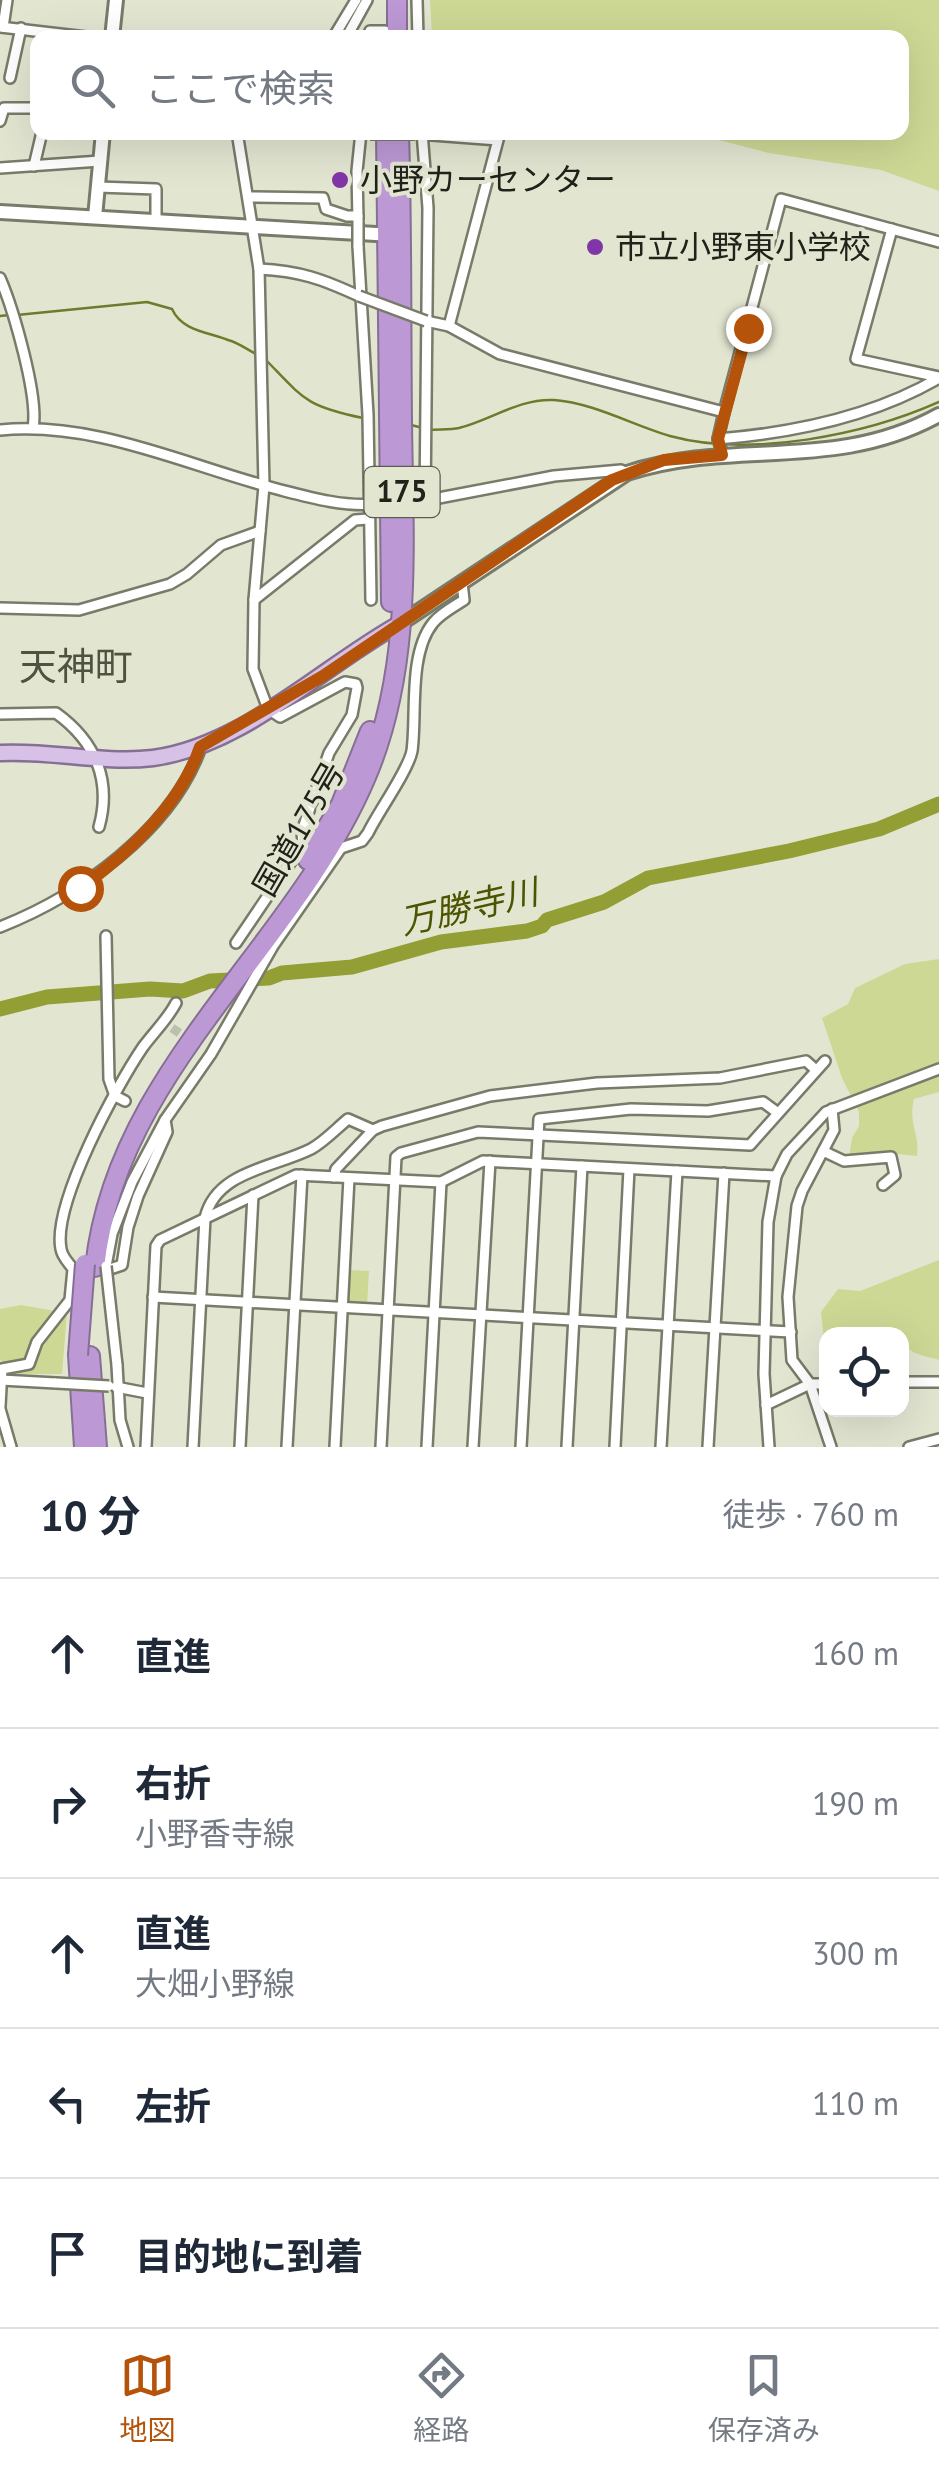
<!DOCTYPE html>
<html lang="ja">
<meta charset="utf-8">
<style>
body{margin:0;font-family:"PT Sans","Noto Sans JP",sans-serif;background:#f2f2f3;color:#1f2937}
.controls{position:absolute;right:30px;bottom:30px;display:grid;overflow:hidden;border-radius:20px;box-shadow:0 10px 40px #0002}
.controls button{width:90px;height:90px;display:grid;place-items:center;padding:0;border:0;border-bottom:2px solid #e0e1e3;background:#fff;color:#1f2937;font:50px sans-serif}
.stop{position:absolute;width:30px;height:30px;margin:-22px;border:8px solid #b45309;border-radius:50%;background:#fff}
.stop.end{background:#b45309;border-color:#fff;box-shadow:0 2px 10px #0008}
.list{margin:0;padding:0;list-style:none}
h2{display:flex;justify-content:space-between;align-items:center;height:130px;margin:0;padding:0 40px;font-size:42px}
h2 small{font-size:32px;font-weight:400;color:#747a83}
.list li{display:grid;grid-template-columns:65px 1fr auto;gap:30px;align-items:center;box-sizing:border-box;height:150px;padding:0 40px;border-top:2px solid #e0e1e3}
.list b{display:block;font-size:38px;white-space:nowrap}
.list p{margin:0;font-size:32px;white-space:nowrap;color:#747a83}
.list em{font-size:32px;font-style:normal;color:#747a83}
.icon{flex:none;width:55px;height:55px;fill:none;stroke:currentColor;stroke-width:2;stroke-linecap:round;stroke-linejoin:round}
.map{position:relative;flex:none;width:939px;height:1447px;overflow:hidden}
.search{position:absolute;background:#fff;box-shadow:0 10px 40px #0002;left:30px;right:30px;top:30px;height:110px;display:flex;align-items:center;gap:25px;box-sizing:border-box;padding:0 35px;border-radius:20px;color:#747a83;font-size:38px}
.sheet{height:880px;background:#fff}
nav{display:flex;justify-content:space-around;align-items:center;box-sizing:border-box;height:140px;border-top:2px solid #e0e1e3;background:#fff;font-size:28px;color:#747a83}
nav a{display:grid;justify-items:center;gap:5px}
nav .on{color:#b45309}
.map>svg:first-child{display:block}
.green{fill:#ced895}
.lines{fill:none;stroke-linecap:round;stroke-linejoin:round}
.stream{stroke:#71792c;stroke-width:2.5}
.river{stroke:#939e34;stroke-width:15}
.street-tunnel{stroke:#bbbfac;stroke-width:9;stroke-dasharray:9 4.5;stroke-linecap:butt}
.street-casing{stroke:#787b69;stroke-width:14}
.secondary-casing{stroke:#787b69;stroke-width:18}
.primary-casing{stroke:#866f94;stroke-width:19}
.highway-casing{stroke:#866f94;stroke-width:22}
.street{stroke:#fff;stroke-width:9}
.secondary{stroke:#fff;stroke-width:12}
.primary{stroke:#d7c1e6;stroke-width:14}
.highway{stroke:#bc98d5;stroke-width:18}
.street-bridge-casing{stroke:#787b69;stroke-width:14;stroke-linecap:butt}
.highway-bridge-casing{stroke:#866f94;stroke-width:22;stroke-linecap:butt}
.street-bridge{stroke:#fff;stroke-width:9}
.highway-bridge{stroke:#bc98d5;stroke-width:18}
.route{stroke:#b45309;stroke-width:12}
.poi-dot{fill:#8036a8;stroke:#e2e6d1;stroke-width:4}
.labels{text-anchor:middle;stroke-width:8;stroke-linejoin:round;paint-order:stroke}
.shield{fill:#e2e6d1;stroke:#5b5d51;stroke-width:2.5}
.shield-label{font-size:30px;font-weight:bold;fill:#21221a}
.poi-label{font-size:32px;fill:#21221a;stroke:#e2e6d1;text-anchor:start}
.street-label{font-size:32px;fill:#21221a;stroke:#e2e6d1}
.water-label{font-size:35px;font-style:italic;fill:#4d5401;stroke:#e2e6d1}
.quarter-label{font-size:38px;fill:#4f5240;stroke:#e2e6d1}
</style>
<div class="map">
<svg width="939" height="1447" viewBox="0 0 939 1447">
<rect width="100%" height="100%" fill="#e2e6d1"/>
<g class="green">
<path d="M 430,0 L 939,0 L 939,191 L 881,170 L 769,153 L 711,138 L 649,133 L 902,132 L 902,38 L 432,37 Z"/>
<path d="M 939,959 L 939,1092 L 914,1099 C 908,1124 920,1134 917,1156 L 898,1154 L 849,1158 L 852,1138 L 859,1126 L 859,1112 L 842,1078 L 822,1018 L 848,1004 L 855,988 L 905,964 Z"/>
<path d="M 939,1260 L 939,1360 C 923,1355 902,1354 902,1334 L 826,1334 L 826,1342 L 824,1340 L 821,1312 L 838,1289 L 860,1291 Z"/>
<path d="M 349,1270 L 369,1271 L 367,1306 L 347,1305 Z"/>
<path d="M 21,1305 L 67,1313 L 62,1374 L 19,1374 L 0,1360 L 0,1309 Z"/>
</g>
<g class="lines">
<g class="stream">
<path d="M 17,315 L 147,302 L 172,309 C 182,331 208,332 228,340 C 239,343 248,350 258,355"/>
<path d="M 0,316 L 9,315"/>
<path d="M 265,359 C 304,399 305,406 363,418"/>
<path d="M 411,425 L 419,427"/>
<path d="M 429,430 C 438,429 450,430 459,428 C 491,420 520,398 554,400 C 594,403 632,425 670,436 C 750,458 865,435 939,402"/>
</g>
<path class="river" d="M 0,1009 L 47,997 L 150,989 L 183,991 L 210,981 L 269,978 L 282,973 L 352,967 L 441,942 L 527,931 L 542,926 L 547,920 L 604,902 L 648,878 L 789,851 L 879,829 L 939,804"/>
<path class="street-tunnel" d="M 172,1028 L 191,1041"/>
<g class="street-casing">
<g id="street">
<path d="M 417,0 L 418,38"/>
<path d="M 0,27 L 95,38"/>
<path d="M 3,27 L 7,0"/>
<path d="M 333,38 L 356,0"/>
<path d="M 346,38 L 367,0"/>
<path d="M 369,38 L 370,31 L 385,31"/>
<path d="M 10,78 L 21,28"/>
<path d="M 0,121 L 4,108 L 38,108"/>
<path d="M 422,132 L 428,208 L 425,501"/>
<path d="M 419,134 L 498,140 L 449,326"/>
<path d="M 34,166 L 42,132"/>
<path d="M 0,168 L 100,161"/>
<path d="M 98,187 L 156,189 L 156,222"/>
<path d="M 249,197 L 323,198 L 326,209 L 347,216 L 358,216"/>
<path d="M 358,220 L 357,171 L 361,132"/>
<path d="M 892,229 L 856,359 L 939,377"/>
<path d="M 358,246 L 368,415 L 371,600"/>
<path d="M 259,269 C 300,271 322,279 359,296"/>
<path d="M 0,278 C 13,308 39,397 33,428"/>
<path d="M 426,321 L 449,326 L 500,354 L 724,412"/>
<path d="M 0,430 C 96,421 185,465 277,489 C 308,497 343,507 375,504"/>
<path d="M 718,439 C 792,433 874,416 939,378"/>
<path d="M 723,455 L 718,439 L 724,412 L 781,199 L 939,242"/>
<path d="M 423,501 L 554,476 L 621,470 L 627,473"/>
<path d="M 254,600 L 355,520 L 368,519"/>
<path d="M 0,608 L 79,610 L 170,584 L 187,574 L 221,545 L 260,531"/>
<path d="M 0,714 L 56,713 C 95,741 112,780 99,827"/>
<path d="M 0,927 C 79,896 172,830 201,747"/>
<path d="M 106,936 L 109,1079 L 115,1096 L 125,1101"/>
<path d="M 236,943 L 303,844 L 302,831 L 329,753 L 352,715 L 357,688 L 356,684 L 345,682 L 280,717 L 268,709 L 253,669 L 254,600 L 264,486 L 259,269 L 237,132"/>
<path d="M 823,1151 L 844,1161 L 891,1157 L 895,1175 L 883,1185"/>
<path d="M 334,1177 L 336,1169 L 373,1130 L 382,1126 L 490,1096 L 597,1083 L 720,1078 L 806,1061 L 816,1070"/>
<path d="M 106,1266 L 112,1234 L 132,1182 L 165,1120 L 211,1054 L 273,946 L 341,848 L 362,841 L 368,833 C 378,812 408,771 412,751 C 417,715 408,654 433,623 C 441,613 455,606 464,600 L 462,583"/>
<path d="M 104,1271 L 122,1265 L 128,1227 L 138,1196 L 167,1132 L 165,1120"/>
<path d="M 153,1297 L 791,1332"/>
<path d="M 117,1365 L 120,1420 L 128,1447"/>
<path d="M 1,1380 L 56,1383"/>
<path d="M 902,1382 L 939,1382"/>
<path d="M 116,1387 L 147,1393"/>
<path d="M 766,1405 L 810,1384 L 826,1384"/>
<path d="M 0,1406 L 2,1369 L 29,1364 L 37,1342 L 70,1300 L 73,1269 C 69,1263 62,1257 61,1249 C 52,1204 117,1085 143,1047 C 154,1032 167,1020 176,1003"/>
<path d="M 0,1409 L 11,1447"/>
<path d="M 146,1447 L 156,1246 L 160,1240 L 296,1175 L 441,1182 L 483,1161 L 776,1176"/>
<path d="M 193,1447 L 205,1218 C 216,1171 273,1168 311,1149 C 324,1142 336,1129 348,1119 L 373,1130"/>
<path d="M 240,1447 L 253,1195"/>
<path d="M 287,1447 L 302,1175"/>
<path d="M 335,1447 L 349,1178"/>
<path d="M 381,1447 L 396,1157 L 401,1153 L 478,1132 L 750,1145 L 825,1061"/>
<path d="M 427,1447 L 441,1182"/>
<path d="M 473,1447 L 490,1161"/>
<path d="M 521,1447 L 539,1119 L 631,1109 L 708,1111 L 763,1102 L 778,1113"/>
<path d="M 567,1447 L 582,1166"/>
<path d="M 615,1447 L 629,1169"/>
<path d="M 661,1447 L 677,1171"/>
<path d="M 708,1447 L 724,1173"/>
<path d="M 769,1447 L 764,1374 L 768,1222 L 776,1176 L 787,1154 L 826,1112 L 939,1069"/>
<path d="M 831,1447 L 810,1384 L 792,1360 L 788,1297 L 797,1206 L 802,1191 L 834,1130 L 832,1109"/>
<path d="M 909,1447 L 939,1439"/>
</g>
</g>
<g class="secondary-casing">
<g id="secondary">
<path d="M 112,38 L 116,0"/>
<path d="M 0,212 L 393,235"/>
<path d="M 95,217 L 103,132"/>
<path d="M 401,623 L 627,473 C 734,438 834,473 939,415"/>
</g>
</g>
<g class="primary-casing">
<path id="primary" d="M 0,753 C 51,750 102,764 153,758 C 244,746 324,665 401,623"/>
</g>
<g class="highway-casing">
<g id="highway">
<path d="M 397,0 L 397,38"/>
<path d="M 386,132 L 391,602"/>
<path d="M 308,860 L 341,804 L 370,731"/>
<path d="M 95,1267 C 116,1070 293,950 366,777 C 414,665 403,538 402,419 C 401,324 402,228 399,132"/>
<path d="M 78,1355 L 84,1447"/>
<path d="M 90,1356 L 97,1447"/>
</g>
</g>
<use href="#street" class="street"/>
<use href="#secondary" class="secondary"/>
<use href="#primary" class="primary"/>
<use href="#highway" class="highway"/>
<g class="street-bridge-casing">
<g id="street-bridge">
<path d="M 370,134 L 415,134"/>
<path d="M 358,246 L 358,222"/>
<path d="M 359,296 L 426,321"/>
<path d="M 375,504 L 414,503"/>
<path d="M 106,1266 L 117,1365"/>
<path d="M 56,1383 L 109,1386"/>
</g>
</g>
<g class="highway-bridge-casing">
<path id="highway-bridge" d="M 78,1355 L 85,1264"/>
</g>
<use href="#street-bridge" class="street-bridge"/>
<use href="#highway-bridge" class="highway-bridge"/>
</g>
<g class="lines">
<path class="route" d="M 80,888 C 128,854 181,804 200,747 L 323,676 L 612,480 L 664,460 L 722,455 L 718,439 L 748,328"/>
</g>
<g class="poi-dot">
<circle cx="340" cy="180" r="10"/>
<circle cx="595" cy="247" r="10"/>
</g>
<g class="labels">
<rect class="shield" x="364.5" y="467" width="75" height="50" rx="8"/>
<g class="shield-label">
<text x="402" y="502">175</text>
</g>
<g class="poi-label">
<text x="360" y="191">小野カーセンター</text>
<text x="615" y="258">市立小野東小学校</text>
</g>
<g class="street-label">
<text transform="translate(299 829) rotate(-60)" y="11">国道175号</text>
</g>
<g class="water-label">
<text transform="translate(469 907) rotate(-13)" y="12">万勝寺川</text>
</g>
<g class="quarter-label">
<text x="76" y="680">天神町</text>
</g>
</g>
</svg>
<div class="controls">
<button><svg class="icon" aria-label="locate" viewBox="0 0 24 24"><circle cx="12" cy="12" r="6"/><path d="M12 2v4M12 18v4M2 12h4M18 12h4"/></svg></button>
</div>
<div class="stop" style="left:80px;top:888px"></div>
<div class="stop end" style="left:748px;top:328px"></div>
<div class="search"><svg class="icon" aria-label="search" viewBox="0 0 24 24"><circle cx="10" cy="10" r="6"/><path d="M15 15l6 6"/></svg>ここで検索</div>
</div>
<section class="sheet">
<h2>10 分<small>徒歩 · 760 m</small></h2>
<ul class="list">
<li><svg class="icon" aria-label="ahead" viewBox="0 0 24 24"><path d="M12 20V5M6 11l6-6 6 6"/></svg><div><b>直進</b></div><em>160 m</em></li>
<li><svg class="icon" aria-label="right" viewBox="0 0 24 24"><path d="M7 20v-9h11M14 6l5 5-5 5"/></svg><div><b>右折</b><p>小野香寺線</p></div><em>190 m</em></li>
<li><svg class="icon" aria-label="ahead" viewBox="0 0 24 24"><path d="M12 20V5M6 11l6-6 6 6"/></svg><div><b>直進</b><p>大畑小野線</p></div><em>300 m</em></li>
<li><svg class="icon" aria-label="left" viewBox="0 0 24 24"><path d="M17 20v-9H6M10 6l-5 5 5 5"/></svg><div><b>左折</b></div><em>110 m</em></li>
<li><svg class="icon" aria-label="arrive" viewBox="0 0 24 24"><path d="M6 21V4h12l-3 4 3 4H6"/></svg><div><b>目的地に到着</b></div></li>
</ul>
</section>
<nav>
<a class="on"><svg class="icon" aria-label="map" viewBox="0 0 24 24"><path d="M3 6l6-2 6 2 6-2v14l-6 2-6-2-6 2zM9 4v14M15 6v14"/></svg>地図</a>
<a><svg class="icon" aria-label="directions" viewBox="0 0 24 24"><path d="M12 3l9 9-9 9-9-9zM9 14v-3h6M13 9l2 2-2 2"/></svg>経路</a>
<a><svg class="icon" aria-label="saved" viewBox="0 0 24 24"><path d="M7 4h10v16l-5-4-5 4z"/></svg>保存済み</a>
</nav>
